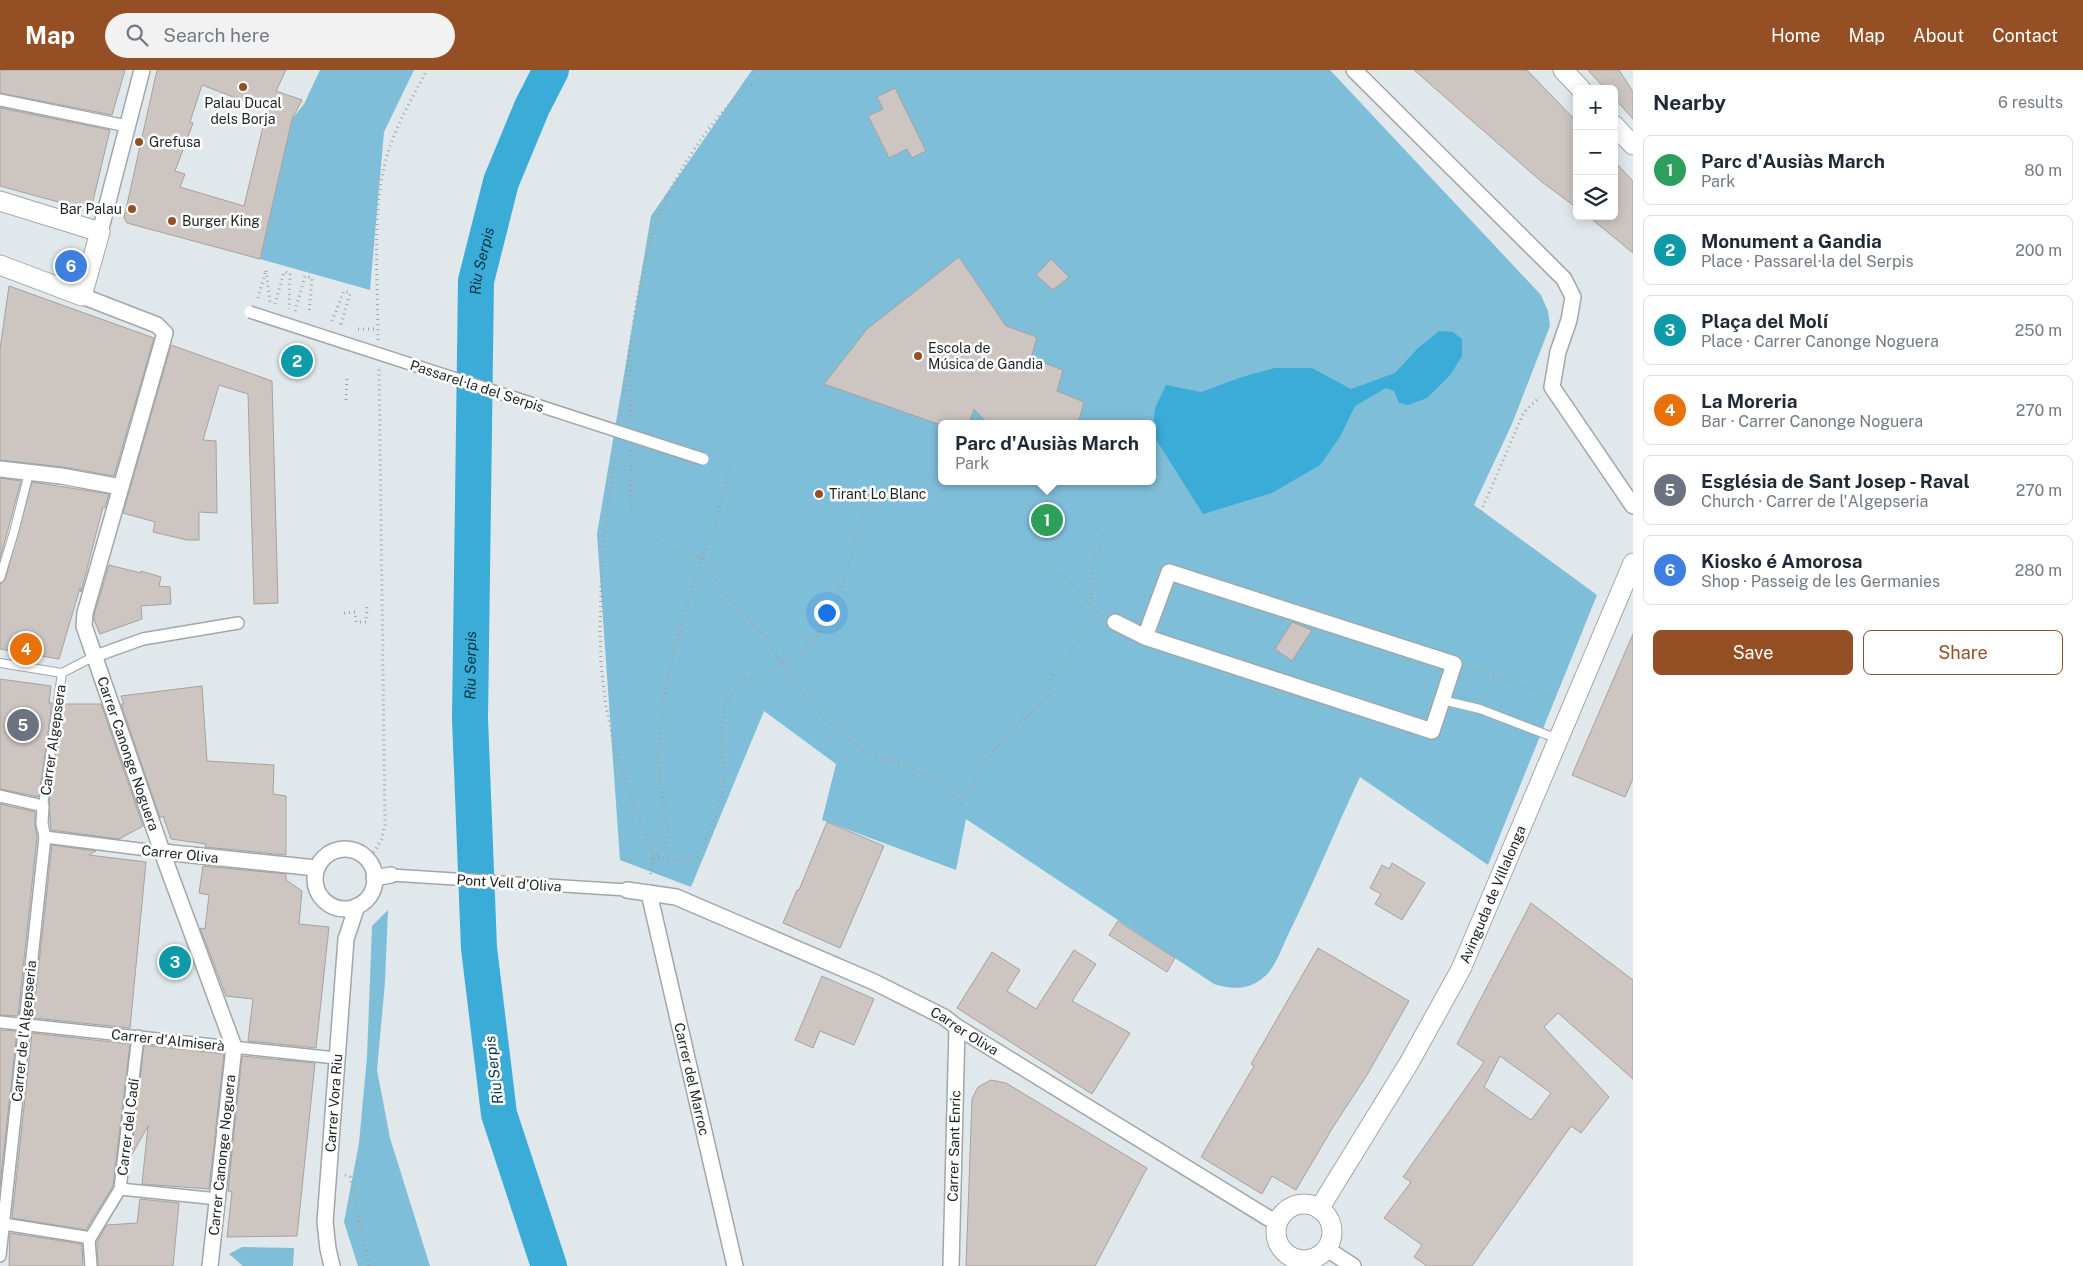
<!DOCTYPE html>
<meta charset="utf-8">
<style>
body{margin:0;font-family:"Public Sans",sans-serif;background:#f2f2f3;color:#1f2937}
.controls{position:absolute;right:15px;top:15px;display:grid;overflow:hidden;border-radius:8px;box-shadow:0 2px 12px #0003}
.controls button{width:45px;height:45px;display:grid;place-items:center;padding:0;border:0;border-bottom:1px solid #e0e1e3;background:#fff;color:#1f2937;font:25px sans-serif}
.you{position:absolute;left:826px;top:542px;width:18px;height:18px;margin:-12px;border:4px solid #fff;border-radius:50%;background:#1a73e8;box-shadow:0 0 0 8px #1a73e833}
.badge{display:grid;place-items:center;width:32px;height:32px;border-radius:50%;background:#944f24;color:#fff;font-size:16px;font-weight:700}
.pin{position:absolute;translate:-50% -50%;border:2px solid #fff;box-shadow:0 1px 5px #0006}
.popup{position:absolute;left:938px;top:350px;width:218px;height:65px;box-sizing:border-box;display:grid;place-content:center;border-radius:8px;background:#fff;filter:drop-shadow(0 1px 4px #0005);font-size:16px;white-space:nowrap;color:#747a83}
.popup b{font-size:19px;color:#1f2937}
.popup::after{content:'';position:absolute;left:50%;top:100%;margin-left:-10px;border:10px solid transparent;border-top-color:#fff}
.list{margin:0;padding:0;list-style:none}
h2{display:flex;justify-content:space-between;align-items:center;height:65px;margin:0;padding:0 20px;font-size:21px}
h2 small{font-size:16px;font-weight:400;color:#747a83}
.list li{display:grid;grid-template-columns:32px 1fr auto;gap:15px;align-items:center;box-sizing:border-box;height:70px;margin:0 10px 10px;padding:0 10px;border:1px solid #e0e1e3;border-radius:8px}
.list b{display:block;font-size:19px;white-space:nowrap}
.list p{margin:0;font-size:16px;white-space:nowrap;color:#747a83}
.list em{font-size:16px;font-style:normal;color:#747a83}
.actions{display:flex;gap:10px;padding:15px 20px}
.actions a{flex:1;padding:11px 0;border:1px solid #944f24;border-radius:8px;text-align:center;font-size:18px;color:#944f24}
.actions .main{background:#944f24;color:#fff}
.icon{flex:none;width:28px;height:28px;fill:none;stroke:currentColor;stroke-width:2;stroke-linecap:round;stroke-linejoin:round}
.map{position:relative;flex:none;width:1633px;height:1196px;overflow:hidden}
header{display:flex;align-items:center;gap:30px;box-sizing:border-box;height:70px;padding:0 25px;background:#944f24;color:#fff}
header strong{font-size:24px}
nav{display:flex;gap:28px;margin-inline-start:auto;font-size:18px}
.search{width:350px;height:45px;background:#f2f2f3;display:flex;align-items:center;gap:12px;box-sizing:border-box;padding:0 18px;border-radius:28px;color:#747a83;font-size:19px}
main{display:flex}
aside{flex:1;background:#fff}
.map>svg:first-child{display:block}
.green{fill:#7fbed9;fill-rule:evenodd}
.water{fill:#3bacd7}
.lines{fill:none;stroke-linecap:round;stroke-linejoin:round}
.river{stroke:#3bacd7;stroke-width:36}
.building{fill:#ccc5c1;stroke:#a8a19d;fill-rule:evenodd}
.service-casing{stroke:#a0a7aa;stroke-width:10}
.pedestrian-casing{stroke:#a0a7aa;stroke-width:14}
.minor-casing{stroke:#a0a7aa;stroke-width:18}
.tertiary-casing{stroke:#a0a7aa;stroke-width:21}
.path{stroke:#9ea4a6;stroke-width:3;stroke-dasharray:1 4;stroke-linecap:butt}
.service{stroke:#fff;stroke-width:8}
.pedestrian{stroke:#fff;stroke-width:11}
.minor{stroke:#fff;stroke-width:15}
.tertiary{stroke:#fff;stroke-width:19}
.pedestrian-bridge-casing{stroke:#a0a7aa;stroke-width:14;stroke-linecap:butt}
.pedestrian-bridge{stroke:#fff;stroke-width:11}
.poi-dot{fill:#944f24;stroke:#fff;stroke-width:2}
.labels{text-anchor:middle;stroke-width:5;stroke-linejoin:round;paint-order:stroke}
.poi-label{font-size:14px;fill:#1e2122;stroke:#fff;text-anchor:start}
.street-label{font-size:14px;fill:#1e2122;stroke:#fff}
.water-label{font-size:15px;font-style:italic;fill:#013547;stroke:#fff}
</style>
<header>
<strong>Map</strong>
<div class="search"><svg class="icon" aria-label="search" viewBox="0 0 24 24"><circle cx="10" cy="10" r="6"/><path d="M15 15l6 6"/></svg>Search here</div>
<nav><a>Home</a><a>Map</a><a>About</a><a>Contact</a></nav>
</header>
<main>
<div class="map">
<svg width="1633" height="1196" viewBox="0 0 1633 1196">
<rect width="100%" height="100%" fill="#e0e8eb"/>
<g class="green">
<path d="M 320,0 L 414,0 L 384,62 L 370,220 L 260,189 L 292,49 L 304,34 Z"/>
<path d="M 752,0 L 1330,0 L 1541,225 L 1548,241 L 1550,256 L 1512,354 L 1474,435 L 1597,525 L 1488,795 L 1360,707 C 1335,760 1313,815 1287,867 C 1281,880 1275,898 1264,907 C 1250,920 1232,920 1214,914 L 966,749 L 956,800 L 822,750 L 836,694 L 764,641 L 691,817 L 620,790 L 597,464 L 651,146 ZM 942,354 L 1152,354 L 1152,411 L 942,411 Z"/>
<path d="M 388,840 L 385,912 L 377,1000 L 390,1068 L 430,1196 L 358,1196 L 344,1152 L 359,1073 L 367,987 L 372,856 Z"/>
<path d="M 242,1177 L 294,1178 L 293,1196 L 243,1196 L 229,1184 Z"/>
</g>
<path class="water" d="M 1439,261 L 1453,262 L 1462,269 L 1462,286 L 1451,304 L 1427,328 L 1408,335 L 1399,333 L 1394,321 L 1386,318 L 1355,336 L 1340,367 L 1320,395 L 1272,423 L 1203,444 L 1152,363 L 1155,338 L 1166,315 L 1201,322 L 1242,307 L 1275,298 L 1312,298 L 1351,319 L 1395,303 L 1417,279 Z"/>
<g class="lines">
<path class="river" id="s1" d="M 549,1196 L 499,1044 L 479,878 L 470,649 L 476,211 L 501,112 L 532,37 L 551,0"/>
</g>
<g class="building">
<path d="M 0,0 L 125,0 L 112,45 L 0,23 Z"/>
<path d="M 157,0 L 286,0 L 276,21 L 302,30 L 292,49 L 260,189 L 127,153 L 124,148 ZM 202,15 L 267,40 L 244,136 L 180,117 L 185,104 L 175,101 L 193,53 L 190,52 Z"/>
<path d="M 1414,0 L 1527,0 L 1577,52 L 1577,138 L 1542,112 Z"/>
<path d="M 1588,0 L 1619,0 L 1633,22 L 1633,49 L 1614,28 L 1614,19 L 1605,19 Z"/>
<path d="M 895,18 L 926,81 L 912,88 L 907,79 L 889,88 L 868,46 L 883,39 L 877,27 Z"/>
<path d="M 0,38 L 110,60 L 92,135 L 84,139 L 0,116 Z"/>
<path d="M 1614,91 L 1633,111 L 1633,183 L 1588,146 L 1614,146 Z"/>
<path d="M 959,187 L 1006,256 L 1037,267 L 1031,288 L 1063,300 L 1057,321 L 1084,332 L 1078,354 L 988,354 L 974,339 L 969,354 L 938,354 L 824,314 L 867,259 Z"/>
<path d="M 1051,189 L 1069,207 L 1053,220 L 1036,205 Z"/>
<path d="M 9,216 L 154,268 L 114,406 L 63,397 L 0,390 L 0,279 Z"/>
<path d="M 171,275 L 272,311 L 278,533 L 254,534 L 248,324 L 219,315 L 203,370 L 216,371 L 217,443 L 199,442 L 199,470 L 187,470 L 153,462 L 155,452 L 123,443 Z"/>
<path d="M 0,408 L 21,411 L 0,489 Z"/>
<path d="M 32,412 L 109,424 L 105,438 L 103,437 L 81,522 L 80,518 L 59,589 L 0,579 L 0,514 L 5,510 Z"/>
<path d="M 109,495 L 141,503 L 141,501 L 161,507 L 159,516 L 170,517 L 171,534 L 141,536 L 142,549 L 100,564 L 94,550 L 94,545 Z"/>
<path d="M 1292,552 L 1312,560 L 1292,591 L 1275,579 Z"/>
<path d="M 1633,564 L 1633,709 L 1625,727 L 1572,705 Z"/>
<path d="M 0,609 L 51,616 L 49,633 L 52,633 L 39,727 L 0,719 Z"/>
<path d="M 202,616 L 207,691 L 274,695 L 273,724 L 286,726 L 286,785 L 205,777 L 206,774 L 171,769 L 163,746 L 160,748 L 121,634 L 124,634 L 121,626 Z"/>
<path d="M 63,634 L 101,634 L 143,756 L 119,769 L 51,760 L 49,732 Z"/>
<path d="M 0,734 L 35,742 L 35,755 L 37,767 L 18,946 L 0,945 Z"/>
<path d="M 827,752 L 884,776 L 840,878 L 783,853 L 797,820 L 799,820 Z"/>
<path d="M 52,775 L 96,781 L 89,785 L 146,792 L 130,958 L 33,948 Z"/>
<path d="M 1392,793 L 1425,813 L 1402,850 L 1375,834 L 1381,824 L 1370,818 L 1382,795 L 1389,799 Z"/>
<path d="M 203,796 L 286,804 L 286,810 L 302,821 L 299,854 L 329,857 L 316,978 L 248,971 L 253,929 L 226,926 L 200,858 L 205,859 L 209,825 L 199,823 Z"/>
<path d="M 1531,833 L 1633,910 L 1633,1009 L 1558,943 L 1544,957 L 1609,1027 L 1581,1063 L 1571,1056 L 1472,1196 L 1427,1196 L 1414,1187 L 1422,1175 L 1384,1148 L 1411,1112 L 1403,1107 L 1484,992 L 1457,974 ZM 1500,986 L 1551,1023 L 1531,1050 L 1484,1017 Z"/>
<path d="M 1118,851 L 1175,888 L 1167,902 L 1109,865 Z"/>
<path d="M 1318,878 L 1409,931 L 1367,1005 L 1333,1057 L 1296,1120 L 1272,1106 L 1262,1124 L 1201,1087 L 1254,996 L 1251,994 Z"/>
<path d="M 1074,880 L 1096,894 L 1072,931 L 1130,963 L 1092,1024 L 957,938 L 992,882 L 1020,900 L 1007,921 L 1036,939 Z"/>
<path d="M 822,906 L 874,929 L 854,975 L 820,961 L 813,978 L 795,970 Z"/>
<path d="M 0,960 L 17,961 L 0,1116 Z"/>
<path d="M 32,963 L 130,974 L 113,1116 L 86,1160 L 12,1148 Z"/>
<path d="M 144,975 L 224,984 L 209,1119 L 142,1114 L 148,1056 L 131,1086 Z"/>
<path d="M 242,986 L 315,993 L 297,1166 L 227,1167 L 232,1122 L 228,1121 Z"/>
<path d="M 991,1010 L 1006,1013 L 1147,1098 L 1095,1196 L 966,1196 L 972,1029 L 978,1017 Z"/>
<path d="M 140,1129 L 179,1133 L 173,1196 L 98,1196 L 97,1172 L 107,1155 L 137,1153 Z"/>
<path d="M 10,1163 L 82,1174 L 83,1196 L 9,1196 Z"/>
</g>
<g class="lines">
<g class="service-casing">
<g id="service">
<path d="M 0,508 L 14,462 L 29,403"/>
<path d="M 0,593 L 62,603 L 93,587"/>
<path d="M 1442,630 L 1480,639 L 1558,669"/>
<path d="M 43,736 L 62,603"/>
</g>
</g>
<g class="pedestrian-casing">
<g id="pedestrian">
<path d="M 0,30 L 127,56"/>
<path d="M 93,587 L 143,569 L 238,553"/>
<path d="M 0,726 L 43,736 L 42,754 L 45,767 L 0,1186"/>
<path d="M 45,767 L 163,782"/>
<path d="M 391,805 L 627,820"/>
<path d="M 0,952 L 336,988"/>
<path d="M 120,1119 L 218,1129"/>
<path d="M 4,1154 L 85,1167 L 89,1170 L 91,1196"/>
<path d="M 89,1170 L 120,1119 L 138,966"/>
</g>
</g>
<g class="minor-casing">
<g id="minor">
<path d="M 1354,0 L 1564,209 L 1573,227 L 1569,250 L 1558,282 L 1552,317 L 1633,436"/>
<path d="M 100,162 L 142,0"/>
<path id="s2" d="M 82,226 L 157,255 L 165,263 L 85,543 L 84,556 L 166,793 L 234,977 L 210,1196"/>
<path d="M 0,399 L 61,406 L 121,417"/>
<path d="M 1115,552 L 1145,567 L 1432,661 L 1454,594 L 1169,502 L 1145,567"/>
<circle cx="345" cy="809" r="30"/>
<path d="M 163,782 L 316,798"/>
<path d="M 374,808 L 391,805"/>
<path id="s3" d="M 627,820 L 676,827 L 874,912 L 944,947 L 957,957 L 1278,1154"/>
<path id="s4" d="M 649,823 L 735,1196"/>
<path d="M 1327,1179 L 1353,1196"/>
<path id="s5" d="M 332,1196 L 328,1179 L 325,1152 L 346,869 L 357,836"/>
<path id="s6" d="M 951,1196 L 957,957"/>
</g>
</g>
<g class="tertiary-casing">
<g id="tertiary">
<path d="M 1563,0 L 1581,19"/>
<path d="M 1614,55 L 1633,75"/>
<path d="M 0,131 L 100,162 L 82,226 L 0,195"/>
<circle cx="1304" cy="1162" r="28"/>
<path id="s7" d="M 1319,1139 L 1409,993 L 1461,899 L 1633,493"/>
</g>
</g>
<g class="path">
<path d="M 258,228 L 266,200 L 270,232"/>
<path d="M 275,234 L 284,202 L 290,203 L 289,239"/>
<path d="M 295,241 L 305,206 L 312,208 L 309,244"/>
<path d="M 332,251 L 344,221 L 350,223 L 341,254 L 342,255"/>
<path d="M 358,259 L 378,259"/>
<path d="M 378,270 C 378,217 372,148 384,98 C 391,63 411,31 427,0"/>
<path d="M 346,330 L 347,306"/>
<path d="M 621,346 C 631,267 640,162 685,94 C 696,75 713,52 728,36 C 741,23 755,12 768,0"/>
<path d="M 630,351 L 631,280"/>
<path d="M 616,377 L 602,484 L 600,557 L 601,596 L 606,636 L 615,680 L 653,786 L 650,807"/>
<path d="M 630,380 L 631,438 L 644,459 L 667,478 L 702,487 L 726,525 L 764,566 L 800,620 L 833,657 L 862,680 L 934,708 L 961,733 L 986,690 L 1007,665 L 1047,627 L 1053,604 L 1098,546"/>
<path d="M 1479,446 L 1524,342 L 1540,327"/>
<path d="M 1043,500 L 1065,507 L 1101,546"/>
<path d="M 1090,534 L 1091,501 L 1104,463"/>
<path d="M 344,543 L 355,542 L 356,552 L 366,552 L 367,536"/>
<path d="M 1469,597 L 1555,628"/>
<path d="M 653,786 L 686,791 L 698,787 C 708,764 721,740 723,715 C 725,690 716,651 729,629 C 744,601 778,601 801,583 C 837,554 852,482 865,439"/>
<path d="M 653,786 L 666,777 L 667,758 L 658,691 L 664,626 L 676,573 L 702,487 L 713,462 L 730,397"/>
<path d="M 368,791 L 382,769 L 385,755 L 379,298"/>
<path d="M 345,1105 L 350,1107 L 369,1196"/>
</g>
<use href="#service" class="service"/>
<use href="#pedestrian" class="pedestrian"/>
<use href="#minor" class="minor"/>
<use href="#tertiary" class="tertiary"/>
<g class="pedestrian-bridge-casing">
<path id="pedestrian-bridge" d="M 250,242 L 703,389"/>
</g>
<use href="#pedestrian-bridge" class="pedestrian-bridge"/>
</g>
<g class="poi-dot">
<circle cx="243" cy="17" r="5"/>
<circle cx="139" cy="72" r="5"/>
<circle cx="132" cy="139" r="5"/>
<circle cx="172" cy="151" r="5"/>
<circle cx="918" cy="286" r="5"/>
<circle cx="819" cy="424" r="5"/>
</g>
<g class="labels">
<g class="poi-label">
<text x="243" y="38" text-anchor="middle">Palau Ducal<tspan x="243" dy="16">dels Borja</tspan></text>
<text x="149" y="77">Grefusa</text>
<text x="122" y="144" text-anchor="end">Bar Palau</text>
<text x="182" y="156">Burger King</text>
<text x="928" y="283">Escola de<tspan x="928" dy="16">Música de Gandia</tspan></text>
<text x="829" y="429">Tirant Lo Blanc</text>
</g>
<g class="street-label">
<text transform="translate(477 316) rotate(18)" y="5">Passarel·la del Serpis</text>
<text transform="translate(53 670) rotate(-82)" y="5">Carrer Algepsera</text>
<text dy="5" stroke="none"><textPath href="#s2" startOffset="531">Carrer Canonge Noguera</textPath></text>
<text transform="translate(180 784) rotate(6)" y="5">Carrer Oliva</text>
<text transform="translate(509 813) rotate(4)" y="5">Pont Vell d’Oliva</text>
<text dy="5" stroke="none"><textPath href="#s7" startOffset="360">Avinguda de Villalonga</textPath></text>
<text transform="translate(24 961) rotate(-84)" y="5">Carrer de l'Algepseria</text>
<text dy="5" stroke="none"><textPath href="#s3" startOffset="368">Carrer Oliva</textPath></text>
<text transform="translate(168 970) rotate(6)" y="5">Carrer d'Almiserà</text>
<text dy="5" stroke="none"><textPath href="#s4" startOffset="191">Carrer del Marroc</textPath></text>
<text dy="5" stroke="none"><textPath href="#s5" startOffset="164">Carrer Vora Riu</textPath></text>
<text transform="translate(128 1057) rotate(-83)" y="5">Carrer del Cadí</text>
<text dy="5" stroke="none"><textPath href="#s6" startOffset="120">Carrer Sant Enric</textPath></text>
<text transform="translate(222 1085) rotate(-84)" y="5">Carrer Canonge Noguera</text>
</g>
<g class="water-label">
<text dy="5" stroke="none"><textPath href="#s1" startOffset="1015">Riu Serpis</textPath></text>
<text dy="5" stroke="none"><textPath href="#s1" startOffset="610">Riu Serpis</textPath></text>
<text transform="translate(494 1000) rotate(-97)" y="5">Riu Serpis</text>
</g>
</g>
</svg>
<div class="controls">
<button>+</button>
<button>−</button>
<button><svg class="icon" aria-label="layers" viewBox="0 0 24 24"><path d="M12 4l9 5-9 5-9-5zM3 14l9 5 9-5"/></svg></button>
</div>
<div class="you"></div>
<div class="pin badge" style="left:1047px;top:450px;background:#2e9e5b">1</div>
<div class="popup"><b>Parc d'Ausiàs March</b>Park</div>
<div class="pin badge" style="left:297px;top:291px;background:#0f9aa8">2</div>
<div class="pin badge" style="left:175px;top:892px;background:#0f9aa8">3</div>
<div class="pin badge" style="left:26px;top:579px;background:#e8710a">4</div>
<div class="pin badge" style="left:23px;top:655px;background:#6b7280">5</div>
<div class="pin badge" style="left:71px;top:196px;background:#3f7fe0">6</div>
</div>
<aside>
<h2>Nearby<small>6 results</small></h2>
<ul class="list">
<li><span class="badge" style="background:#2e9e5b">1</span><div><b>Parc d'Ausiàs March</b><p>Park</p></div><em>80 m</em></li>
<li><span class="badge" style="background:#0f9aa8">2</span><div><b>Monument a Gandia</b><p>Place · Passarel·la del Serpis</p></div><em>200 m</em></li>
<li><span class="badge" style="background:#0f9aa8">3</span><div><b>Plaça del Molí</b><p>Place · Carrer Canonge Noguera</p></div><em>250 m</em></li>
<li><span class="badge" style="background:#e8710a">4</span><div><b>La Moreria</b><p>Bar · Carrer Canonge Noguera</p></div><em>270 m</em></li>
<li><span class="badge" style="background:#6b7280">5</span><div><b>Església de Sant Josep - Raval</b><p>Church · Carrer de l'Algepseria</p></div><em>270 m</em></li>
<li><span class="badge" style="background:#3f7fe0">6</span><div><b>Kiosko é Amorosa</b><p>Shop · Passeig de les Germanies</p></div><em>280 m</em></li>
</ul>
<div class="actions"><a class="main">Save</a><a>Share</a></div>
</aside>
</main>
